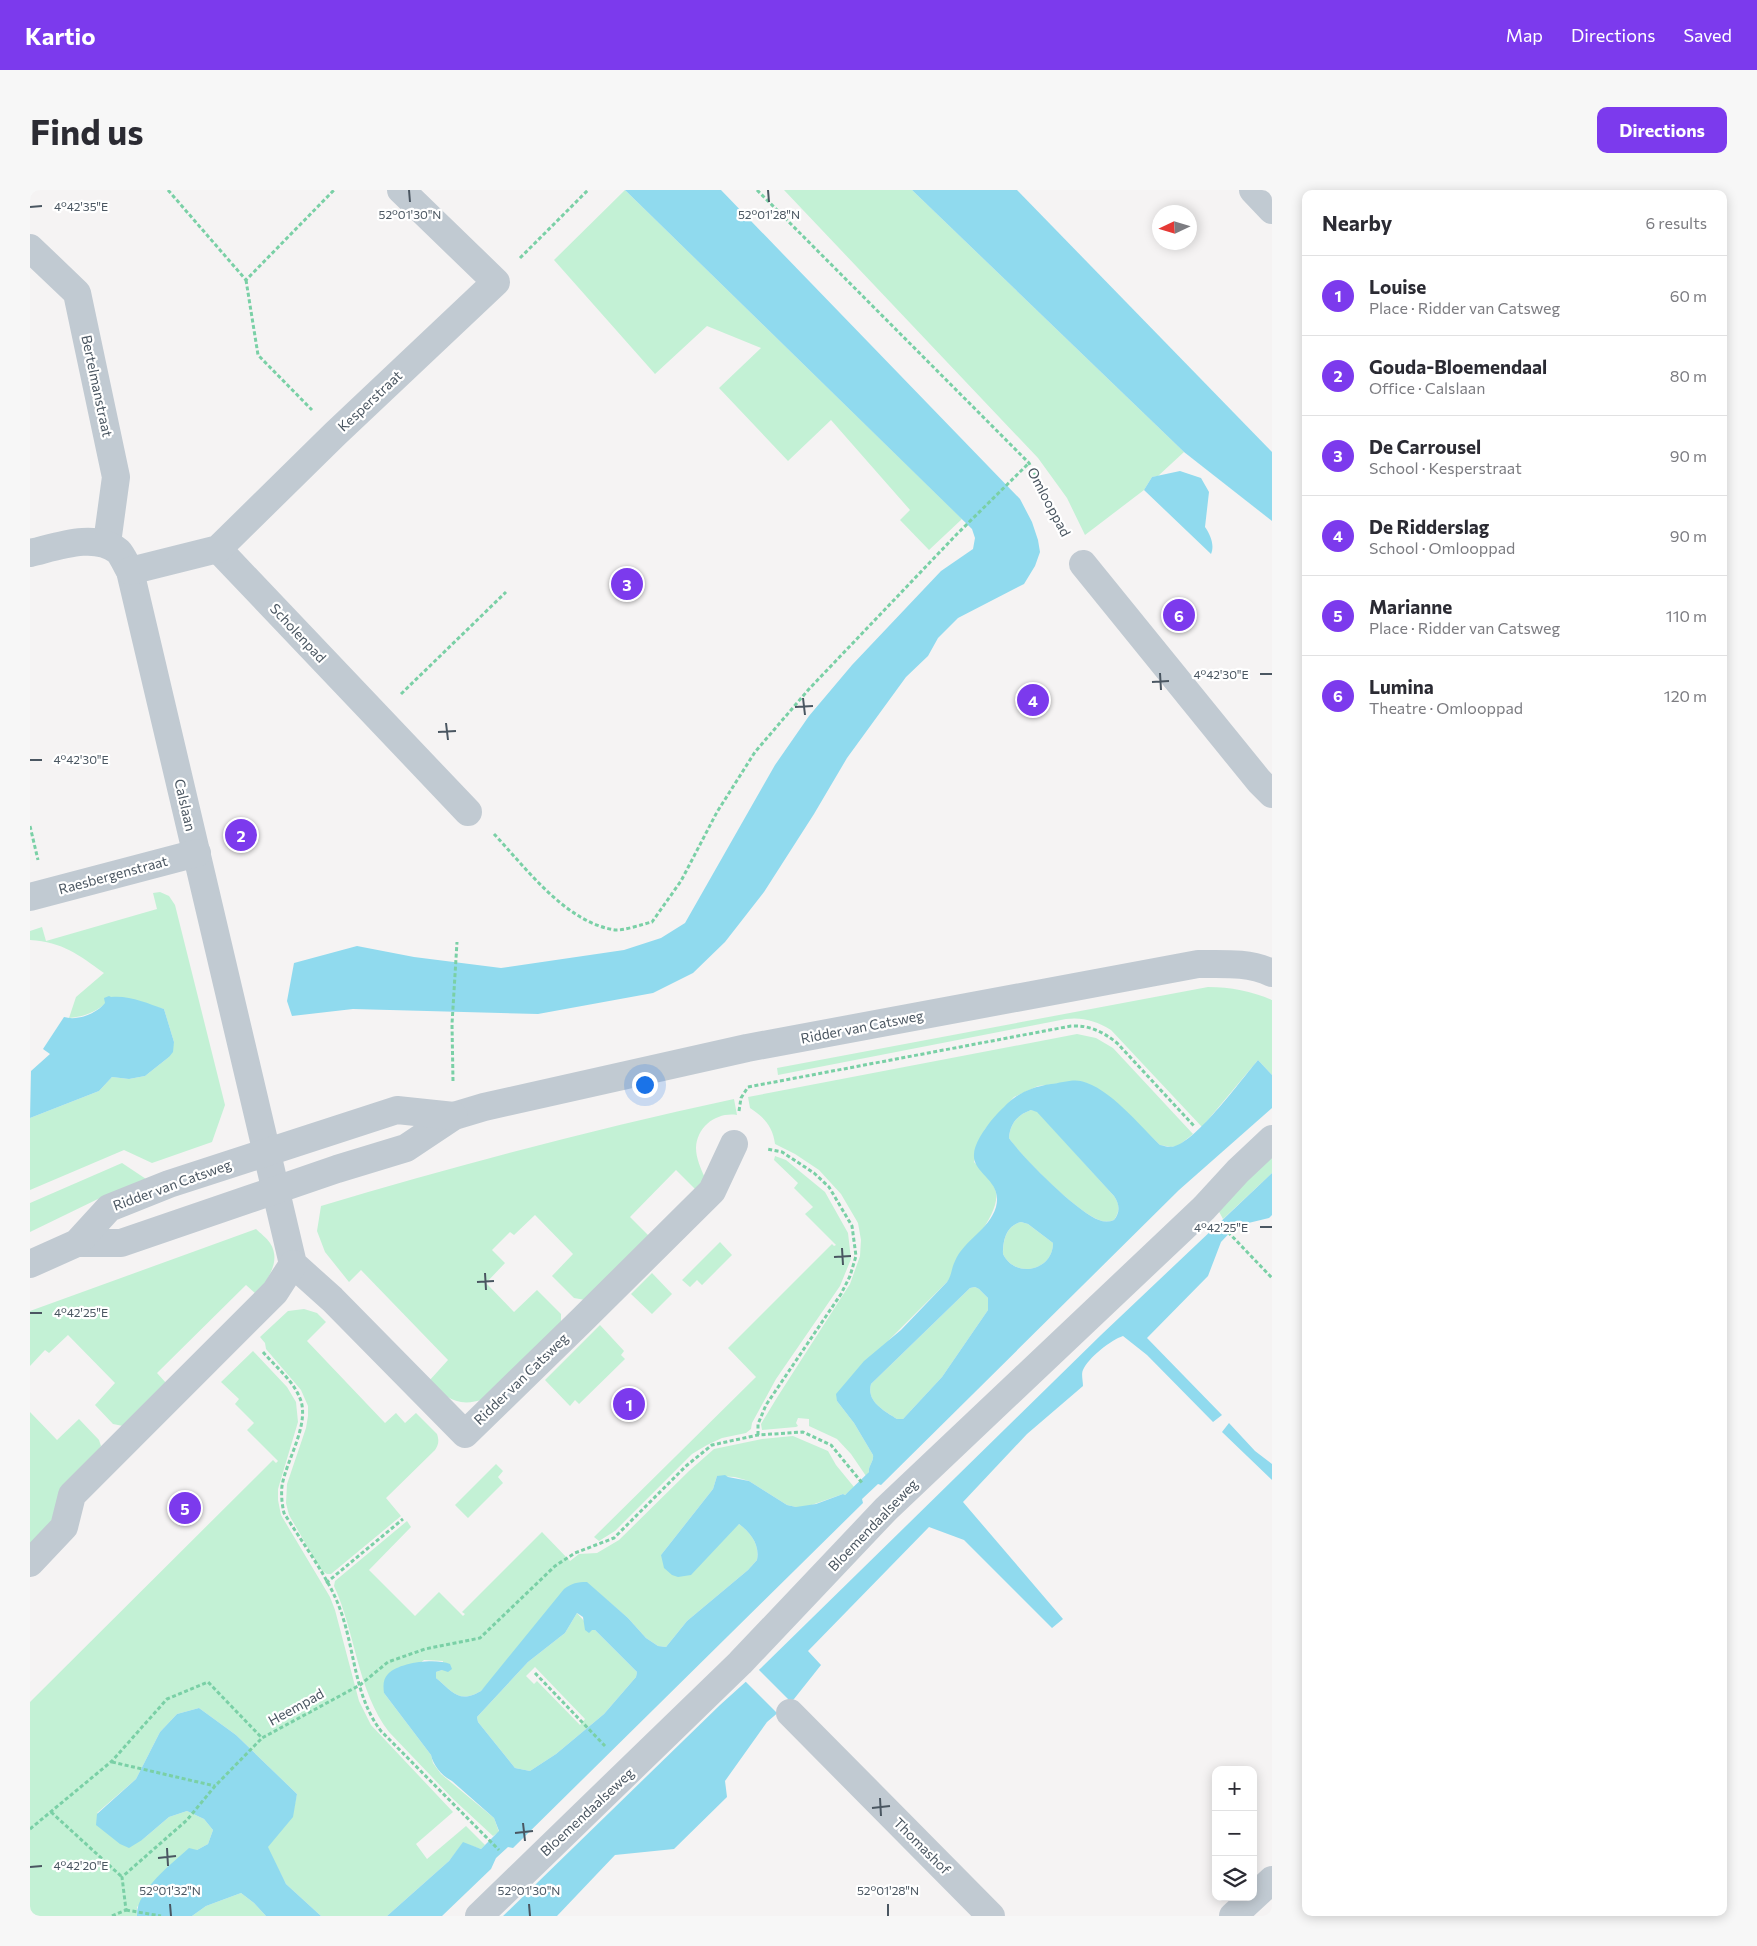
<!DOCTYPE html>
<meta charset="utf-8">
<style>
body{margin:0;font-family:Commissioner,sans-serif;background:#f7f7f7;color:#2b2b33}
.controls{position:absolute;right:15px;bottom:15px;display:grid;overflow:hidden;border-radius:10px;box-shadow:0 2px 12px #0003}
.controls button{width:45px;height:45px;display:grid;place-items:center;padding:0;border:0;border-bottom:1px solid #e1e1e2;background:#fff;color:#2b2b33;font:25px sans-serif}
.compass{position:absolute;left:1122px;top:15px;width:45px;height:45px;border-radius:50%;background:#fff;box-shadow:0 2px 12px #0003;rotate:266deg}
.you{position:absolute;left:614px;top:894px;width:18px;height:18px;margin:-12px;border:4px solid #fff;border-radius:50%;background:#1a73e8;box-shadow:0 0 0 8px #1a73e833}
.badge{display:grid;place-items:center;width:32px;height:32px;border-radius:50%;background:#7c3aed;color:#fff;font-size:16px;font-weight:700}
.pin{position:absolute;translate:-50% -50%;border:2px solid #fff;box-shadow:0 1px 5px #0006}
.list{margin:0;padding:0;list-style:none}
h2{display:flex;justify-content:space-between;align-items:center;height:65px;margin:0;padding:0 20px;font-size:21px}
h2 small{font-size:16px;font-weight:400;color:#7c7c81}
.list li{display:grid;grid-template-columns:32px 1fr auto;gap:15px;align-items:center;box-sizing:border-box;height:80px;padding:0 20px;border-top:1px solid #e1e1e2}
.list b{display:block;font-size:19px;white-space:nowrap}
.list p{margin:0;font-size:16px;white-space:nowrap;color:#7c7c81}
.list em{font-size:16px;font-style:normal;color:#7c7c81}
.icon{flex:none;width:28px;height:28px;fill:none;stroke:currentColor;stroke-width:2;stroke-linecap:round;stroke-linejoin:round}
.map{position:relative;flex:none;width:1242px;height:1726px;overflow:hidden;border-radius:10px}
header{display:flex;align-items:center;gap:30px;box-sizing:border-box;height:70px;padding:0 25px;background:#7c3aed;color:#fff}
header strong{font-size:24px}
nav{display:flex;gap:28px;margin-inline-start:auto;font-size:18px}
.intro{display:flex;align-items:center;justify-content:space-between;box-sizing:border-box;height:120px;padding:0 30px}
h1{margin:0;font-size:35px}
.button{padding:12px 22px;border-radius:10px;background:#7c3aed;color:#fff;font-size:18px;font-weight:700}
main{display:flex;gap:30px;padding:0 30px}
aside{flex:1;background:#fff;border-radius:10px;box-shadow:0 2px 12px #0003}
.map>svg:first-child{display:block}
.green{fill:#c3f1d5;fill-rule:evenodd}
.water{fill:#90daee;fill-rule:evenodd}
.pier{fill:#f5f3f3}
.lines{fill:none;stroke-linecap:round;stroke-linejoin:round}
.path{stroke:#7ad0a6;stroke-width:3;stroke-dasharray:4 2.5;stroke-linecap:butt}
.minor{stroke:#c1cad2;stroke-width:28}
.ticks{fill:none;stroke:#4a5661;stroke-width:2}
.labels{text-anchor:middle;stroke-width:4.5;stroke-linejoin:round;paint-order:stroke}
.street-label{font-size:14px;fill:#4a5661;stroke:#fff}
.ticks-label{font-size:12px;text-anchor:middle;fill:#4a5661;stroke:#fff;stroke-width:4.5;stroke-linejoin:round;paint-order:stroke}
</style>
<header>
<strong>Kartio</strong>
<nav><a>Map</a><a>Directions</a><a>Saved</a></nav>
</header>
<div class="intro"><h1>Find us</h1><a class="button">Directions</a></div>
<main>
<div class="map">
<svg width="1242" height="1726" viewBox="0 0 1242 1726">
<rect width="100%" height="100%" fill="#f5f3f3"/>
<g class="green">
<path d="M 595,0 L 932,329 L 899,360 L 870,330 L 880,320 L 801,230 L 758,271 L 689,198 L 731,158 L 677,136 L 625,184 L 524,70 Z"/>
<path d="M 754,0 L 882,0 L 1154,262 L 1128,286 L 1122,287 L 1114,300 L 1055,345 L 1037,308 L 1008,268 Z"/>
<path d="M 130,702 L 139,706 L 145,715 L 195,915 L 182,952 L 122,973 L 94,960 L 0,1000 L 0,928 L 69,901 L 82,887 L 99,889 L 115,886 L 139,867 L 144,852 L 134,819 L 84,807 C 78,808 76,814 71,817 C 61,824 51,827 39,828 L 46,807 L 74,783 C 49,765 33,752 0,750 L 0,741 L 12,737 L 16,751 L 127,719 L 123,703 Z"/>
<path d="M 1178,797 C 1201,797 1221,801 1242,810 L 1242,885 L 1228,870 L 1172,937 L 1081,840 C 1066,831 1053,827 1036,829 L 748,885 L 747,878 Z"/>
<path d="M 1047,844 L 1066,848 L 1083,858 L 1163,944 L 1148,956 L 1141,957 L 1130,955 L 1112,938 L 1051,891 L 1008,896 L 984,907 L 955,939 L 944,972 C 952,980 961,989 965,999 C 974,1021 935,1061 923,1079 L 921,1087 L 917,1092 L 860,1149 L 807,1211 L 824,1233 L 843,1265 C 844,1272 838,1276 839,1282 L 836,1286 L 821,1264 L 807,1249 L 779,1236 L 779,1229 L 768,1228 L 766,1233 L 768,1236 L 766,1237 L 732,1240 L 731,1234 L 748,1206 L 820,1094 L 830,1066 L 831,1050 L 828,1033 L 811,1004 L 789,980 L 765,964 L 745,954 C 743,937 734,927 720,918 L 718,907 Z"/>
<path d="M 704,909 L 707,925 C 687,922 667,936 666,958 C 666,968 671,979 675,988 L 667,1001 L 646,980 L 600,1027 L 620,1047 L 555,1110 L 544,1108 L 522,1086 L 543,1064 L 505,1025 L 484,1045 L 480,1042 L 462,1060 L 475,1073 L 456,1093 L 484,1122 L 507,1100 L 531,1124 L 531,1133 L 454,1209 C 428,1218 416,1208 399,1191 L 418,1170 L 331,1080 L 319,1092 L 295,1062 L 287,1041 L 291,1016 C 428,975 565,939 704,909 Z"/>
<path d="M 1001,920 L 1007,921 L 1084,1006 C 1090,1015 1090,1021 1084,1030 C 1079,1032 1074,1032 1069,1030 C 1047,1022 992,968 979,948 C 980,934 987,925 1001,920 Z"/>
<path d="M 745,966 L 756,970 L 795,1002 L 818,1043 L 821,1069 L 810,1096 L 746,1189 L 722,1233 L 721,1239 L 716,1243 L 692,1248 L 677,1255 L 662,1264 L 585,1341 L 569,1351 L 564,1347 L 726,1187 L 698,1158 L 802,1054 L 804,1056 L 806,1055 L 775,1024 L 783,1017 L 764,998 L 768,993 L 744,970 Z"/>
<path d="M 1242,966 L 1242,983 L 1193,1029 L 1187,1018 Z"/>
<path d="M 92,973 L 119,991 L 70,1008 L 0,1042 L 0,1013 Z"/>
<path d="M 991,1032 L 998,1034 L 1023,1053 C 1023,1081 985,1089 973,1064 C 973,1050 976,1036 991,1032 Z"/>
<path d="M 226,1039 C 230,1043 237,1048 240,1053 C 252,1071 237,1090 227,1105 L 216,1095 L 127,1183 L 137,1194 L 93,1236 L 83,1234 L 65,1215 L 85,1193 L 38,1145 L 19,1163 L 15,1160 L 0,1176 L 0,1121 Z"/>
<path d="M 690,1052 L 702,1065 L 672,1095 L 667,1090 L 660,1097 L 652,1090 Z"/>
<path d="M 622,1083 L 642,1104 L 622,1124 L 601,1104 Z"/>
<path d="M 945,1097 L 949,1099 L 958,1108 L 958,1120 L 912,1187 L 873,1229 L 867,1229 C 855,1221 836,1212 841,1194 L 940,1098 Z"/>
<path d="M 274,1119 L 287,1123 L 296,1132 L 277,1151 L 355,1233 L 366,1223 L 375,1233 L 386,1223 L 407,1244 C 409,1250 409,1254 405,1260 L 356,1308 L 371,1326 L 301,1384 L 297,1384 L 291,1380 L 259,1325 L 256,1313 L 257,1294 L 276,1238 L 278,1226 L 278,1216 L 271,1200 L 236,1159 L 235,1153 L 230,1147 L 258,1121 Z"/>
<path d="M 570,1135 L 594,1161 L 591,1165 L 595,1169 L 549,1214 L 545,1210 L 540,1216 L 515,1190 Z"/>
<path d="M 223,1161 L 257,1197 L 266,1212 L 268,1232 L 248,1299 L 248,1310 L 251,1325 L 300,1407 L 305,1420 L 329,1511 L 341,1535 L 423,1622 L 386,1654 L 397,1669 L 436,1636 L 455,1655 L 451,1659 L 433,1653 L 419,1671 L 357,1726 L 291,1726 L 256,1694 L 237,1657 L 262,1627 L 267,1604 L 206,1545 L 169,1518 L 147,1524 L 130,1542 L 106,1589 L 67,1623 L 112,1650 L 139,1627 L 157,1621 L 174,1629 L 183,1640 L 178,1654 L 167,1660 L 107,1717 L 107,1726 L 0,1726 L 0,1512 L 243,1270 L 246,1273 L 248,1271 L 217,1240 L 224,1233 L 205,1214 L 209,1209 L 191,1192 Z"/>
<path d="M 0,1222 L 27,1250 L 49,1229 L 69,1250 L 71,1256 L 26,1327 L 0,1357 Z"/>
<path d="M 763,1246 L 798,1261 L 806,1275 L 824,1297 L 815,1305 L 813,1304 L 776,1317 L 766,1317 L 757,1315 L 719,1291 L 705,1287 L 687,1286 L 683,1299 L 631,1365 L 709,1334 C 721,1343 730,1355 727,1370 L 718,1380 L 657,1431 L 636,1457 L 628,1456 L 616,1448 L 598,1428 L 557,1393 L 451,1501 C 429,1514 423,1502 406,1488 L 406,1482 L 412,1480 L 413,1471 L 394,1470 L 354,1503 L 401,1565 L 403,1573 L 411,1584 L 464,1628 L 469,1642 L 463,1646 L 423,1609 L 359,1542 C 327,1500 326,1444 304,1396 L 305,1391 L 377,1331 L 381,1337 L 339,1380 L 385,1426 L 409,1402 L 433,1426 L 435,1424 L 432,1422 L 512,1342 L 540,1371 L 549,1364 L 567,1363 L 589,1350 L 659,1281 L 684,1259 L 732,1249 Z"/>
<path d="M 466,1274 L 473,1281 L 468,1287 L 473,1293 L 438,1328 L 425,1315 Z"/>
<path d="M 547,1423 L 562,1440 L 565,1440 L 607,1482 L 606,1487 L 574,1524 L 526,1564 L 500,1581 L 485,1578 L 448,1532 L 447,1527 L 498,1472 L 535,1443 ZM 505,1477 L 555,1529 L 550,1535 L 507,1491 L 504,1494 L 496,1486 Z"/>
<path d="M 211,1703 L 224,1713 L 236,1726 L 162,1726 L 176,1716 Z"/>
</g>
<g class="water">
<path d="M 595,0 L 691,0 L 990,309 L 1002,332 L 1008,350 L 1010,362 L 1005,376 L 994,394 L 928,428 L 908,448 L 898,466 L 876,487 L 817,568 L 784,624 L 734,702 L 695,752 L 663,783 L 623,803 L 508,824 L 323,819 L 262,826 L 257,811 L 264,773 L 327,756 L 384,767 L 471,778 L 594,760 L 631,748 L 655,733 L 745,575 L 779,526 L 822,475 L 911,381 L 943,359 L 945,348 L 942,339 Z"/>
<path d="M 882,0 L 987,0 L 1242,262 L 1242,331 L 1154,262 Z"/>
<path d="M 1150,281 L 1171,288 L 1179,302 L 1175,337 C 1180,344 1185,355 1181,364 L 1114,300 L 1122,287 Z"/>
<path d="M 79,806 L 81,807 C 99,805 117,813 134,819 L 144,852 L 143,862 L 139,867 L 115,886 L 99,889 L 82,887 L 69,901 L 0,928 L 1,881 L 20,864 L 13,859 L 34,827 C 47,831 66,824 75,813 L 74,808 Z"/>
<path d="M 1228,870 L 1242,885 L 1242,918 L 1149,1000 L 851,1295 L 848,1294 L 832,1309 L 833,1313 L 483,1658 L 478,1657 L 466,1668 L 461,1679 L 412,1726 L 357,1726 L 419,1671 L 433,1652 L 451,1659 L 469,1641 L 464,1628 L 422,1591 C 412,1586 403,1575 401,1565 L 354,1503 C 353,1496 353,1489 358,1484 C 369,1472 406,1468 420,1474 L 422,1479 L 418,1482 L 412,1480 L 406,1482 L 406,1488 C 423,1502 429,1514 451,1501 L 534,1399 C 542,1393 547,1392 557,1392 L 598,1428 L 616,1448 L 628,1456 L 636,1457 L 657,1431 L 718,1380 L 727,1370 C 730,1355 721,1343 709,1334 L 661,1385 L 648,1387 L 642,1385 L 634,1378 L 631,1365 L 683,1299 L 687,1286 L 695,1285 L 698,1287 L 719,1291 L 757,1315 L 766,1317 L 786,1314 L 813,1304 L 815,1305 L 839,1282 C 838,1276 844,1272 843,1265 L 824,1233 L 807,1211 L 806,1204 L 834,1171 L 871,1140 L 917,1092 C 922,1085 921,1079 925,1071 C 934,1050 959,1040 966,1017 C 973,990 942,984 944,964 C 945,949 963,927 974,917 C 987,903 1002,897 1021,894 C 1030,893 1042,889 1051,891 C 1080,898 1109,935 1130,955 C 1135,956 1140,958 1145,956 C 1167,950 1212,889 1228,870 ZM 1001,920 L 1007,922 L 1084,1006 C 1090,1015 1090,1022 1084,1030 C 1079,1032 1074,1032 1069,1030 C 1048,1023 992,967 979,948 C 980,934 987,925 1001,920 ZM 991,1032 L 998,1034 L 1023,1053 C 1023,1081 985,1089 973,1064 C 973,1050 976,1036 991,1032 ZM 945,1097 L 949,1099 L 958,1108 L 958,1120 L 912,1187 L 873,1229 L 867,1229 C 855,1221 836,1212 841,1194 L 940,1098 ZM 547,1423 L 553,1427 L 555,1440 L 559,1443 L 562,1440 L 565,1440 L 607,1482 L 606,1487 L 574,1524 L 526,1564 L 500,1581 L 485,1578 L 448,1532 L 447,1527 L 498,1472 L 535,1443 Z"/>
<path d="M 1242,983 L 1242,1025 L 1239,1028 L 1206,1036 L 1191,1052 L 1178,1086 L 1117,1148 L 1192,1225 L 1183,1232 L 1117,1165 L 1093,1146 C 1081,1150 1058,1168 1053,1180 C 1051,1184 1053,1191 1053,1196 L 997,1244 L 933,1312 L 1033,1429 L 1022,1438 L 934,1350 L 899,1337 L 778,1461 L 791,1475 L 764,1509 L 737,1532 L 695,1591 L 697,1607 L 644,1659 L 585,1665 L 527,1726 L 473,1726 L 690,1515 L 731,1478 L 1071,1145 Z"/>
<path d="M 1199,1233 L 1225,1261 L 1242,1274 L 1242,1290 L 1192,1242 Z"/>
<path d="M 169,1518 L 206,1545 L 267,1604 L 263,1627 L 238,1657 L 256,1694 L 291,1726 L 236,1726 L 224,1713 L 211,1703 L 176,1716 L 162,1726 L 107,1726 C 106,1700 142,1674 159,1658 L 167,1660 L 178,1654 L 183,1640 L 174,1629 L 157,1621 L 139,1627 L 112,1650 L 99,1658 L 90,1654 L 66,1635 L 67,1624 L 106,1589 L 130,1542 L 147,1524 Z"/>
</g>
<path class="pier" d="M 727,1478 L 762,1513 L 749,1525 L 714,1490 Z"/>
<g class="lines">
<g class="path">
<path d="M 138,0 L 216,90 L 304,0"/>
<path d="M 727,0 L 999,273 L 1037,345"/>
<path d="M 490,68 L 558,0"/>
<path d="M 216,90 L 228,165 L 282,220"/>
<path d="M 371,504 L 476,402"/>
<path d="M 0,636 L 8,670"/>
<path d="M 464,644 C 497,679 535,732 585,740 C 593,741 613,734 622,732 L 651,691 L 687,622 L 725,562 L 779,499 L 927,344 L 999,273"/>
<path d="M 423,891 L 422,834 L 427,752"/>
<path d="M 718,897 L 1041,836 C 1059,835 1072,841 1087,853 L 1165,937"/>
<path d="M 709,921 L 711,908 L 718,897"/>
<path d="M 1198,1042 L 1242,1088"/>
<path d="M 233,1162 C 245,1176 262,1190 269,1206 C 282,1232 256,1270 252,1296 C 251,1305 252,1314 254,1323 C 271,1351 299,1388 310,1419 C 325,1459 324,1506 351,1541 L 469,1660"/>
<path d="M 728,1245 L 728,1234 L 736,1215 L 811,1104 L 820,1086 L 826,1066 L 822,1036 L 799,997 L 784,983 L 752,962 L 737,959"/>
<path d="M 296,1393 L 373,1329"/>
<path d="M 505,1483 L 575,1556"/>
<path d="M 82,1572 L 185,1596"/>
<path d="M 21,1622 L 92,1687"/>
<path d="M 0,1639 L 82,1571 L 137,1509 L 178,1492 L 232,1548 L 330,1495 L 358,1472 L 395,1459 L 450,1448 L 525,1376 L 545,1363 L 584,1348 L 656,1276 L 682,1255 L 728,1245 L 773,1242 L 801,1255 L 833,1294"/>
<path d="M 96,1720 L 131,1726"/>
<path d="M 82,1726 L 96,1720 L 92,1687 L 157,1630 L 185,1596 L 232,1548"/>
</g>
<g class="minor">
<path d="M 1223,0 L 1242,20"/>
<path d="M 0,58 L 47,103 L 86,287 L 77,353"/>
<path d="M 188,359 L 438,622"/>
<path d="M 0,363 C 26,357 65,342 88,361 C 93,366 96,375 100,381 L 263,1074 L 302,1109 L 435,1244 L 552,1130 L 682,1001 L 704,954"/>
<path d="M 1053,374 L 1229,591 L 1242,604"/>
<path d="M 100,381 L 188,359 L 305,244 L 466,92 L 371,0"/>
<path d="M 0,707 L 167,663"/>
<path d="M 47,1053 L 91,1053 L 307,979 L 376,958 L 424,926 L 454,917 L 717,858 L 1168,774 C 1193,774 1219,772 1242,783"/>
<path d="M 0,1074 L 47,1053 L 79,1018 L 139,994 L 367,920 L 424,926"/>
<path d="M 0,1373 L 34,1337 L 42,1305 L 245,1102 L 263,1074"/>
<path d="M 760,1523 L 961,1726"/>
<path d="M 449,1726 L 710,1473 L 856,1319 L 1174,1018 L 1208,981 L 1242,949"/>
<path d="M 1203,1726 L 1242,1690"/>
</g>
</g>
<path class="ticks" d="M 379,0 L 380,12M 738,0 L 739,12M 0,17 L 12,16M 1130,483 L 1131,500M 1230,484 L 1242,484M 1122,492 L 1139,491M 773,508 L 775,525M 765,517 L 783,516M 416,533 L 418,550M 408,542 L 426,541M 0,570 L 12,570M 1230,1037 L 1242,1037M 812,1058 L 813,1075M 804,1067 L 821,1066M 455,1083 L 456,1100M 447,1092 L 464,1091M 0,1123 L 12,1123M 850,1608 L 851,1626M 842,1618 L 860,1616M 493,1633 L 495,1651M 485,1643 L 503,1641M 137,1658 L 138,1676M 128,1668 L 146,1666M 0,1677 L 12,1676M 140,1714 L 141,1726M 499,1714 L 500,1726M 858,1714 L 858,1726"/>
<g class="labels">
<g class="street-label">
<text transform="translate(67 196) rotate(78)" y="5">Bertelmanstraat</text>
<text transform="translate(340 211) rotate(-43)" y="5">Kesperstraat</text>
<text transform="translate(1019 312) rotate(62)" y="5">Omlooppad</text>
<text transform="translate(268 443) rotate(47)" y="5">Scholenpad</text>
<text transform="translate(155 615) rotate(77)" y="5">Calslaan</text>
<text transform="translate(83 685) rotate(-15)" y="5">Raesbergenstraat</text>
<text transform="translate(832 837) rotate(-11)" y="5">Ridder van Catsweg</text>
<text transform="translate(142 995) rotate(-20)" y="5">Ridder van Catsweg</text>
<text transform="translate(491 1189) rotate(-44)" y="5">Ridder van Catsweg</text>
<text transform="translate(843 1335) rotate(-46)" y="5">Bloemendaalseweg</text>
<text transform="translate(266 1517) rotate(-29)" y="5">Heempad</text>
<text transform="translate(557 1622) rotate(-43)" y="5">Bloemendaalseweg</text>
<text transform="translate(892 1656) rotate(45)" y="5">Thomashof</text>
</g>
</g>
<g class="ticks-label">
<text x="51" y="21">4°42'35"E</text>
<text x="380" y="29">52°01'30"N</text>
<text x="739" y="29">52°01'28"N</text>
<text x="1191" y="489">4°42'30"E</text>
<text x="51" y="574">4°42'30"E</text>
<text x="1191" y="1042">4°42'25"E</text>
<text x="51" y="1127">4°42'25"E</text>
<text x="51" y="1680">4°42'20"E</text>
<text x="140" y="1705">52°01'32"N</text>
<text x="499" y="1705">52°01'30"N</text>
<text x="858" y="1705">52°01'28"N</text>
</g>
</svg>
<div class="controls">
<button>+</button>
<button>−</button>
<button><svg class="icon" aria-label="layers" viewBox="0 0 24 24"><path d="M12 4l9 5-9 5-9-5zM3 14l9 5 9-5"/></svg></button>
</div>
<svg class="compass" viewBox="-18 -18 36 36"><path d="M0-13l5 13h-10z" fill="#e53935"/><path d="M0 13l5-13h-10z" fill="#7c7c81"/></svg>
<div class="you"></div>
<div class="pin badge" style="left:599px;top:1214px">1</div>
<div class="pin badge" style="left:211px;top:645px">2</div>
<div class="pin badge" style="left:597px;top:394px">3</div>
<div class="pin badge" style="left:1003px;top:510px">4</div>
<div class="pin badge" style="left:155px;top:1318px">5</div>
<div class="pin badge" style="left:1149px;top:425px">6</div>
</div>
<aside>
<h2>Nearby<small>6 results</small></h2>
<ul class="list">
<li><span class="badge">1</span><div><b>Louise</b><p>Place · Ridder van Catsweg</p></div><em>60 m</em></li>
<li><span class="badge">2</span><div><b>Gouda-Bloemendaal</b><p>Office · Calslaan</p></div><em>80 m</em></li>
<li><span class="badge">3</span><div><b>De Carrousel</b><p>School · Kesperstraat</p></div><em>90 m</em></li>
<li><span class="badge">4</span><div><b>De Ridderslag</b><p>School · Omlooppad</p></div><em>90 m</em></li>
<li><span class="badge">5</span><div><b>Marianne</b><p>Place · Ridder van Catsweg</p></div><em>110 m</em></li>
<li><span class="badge">6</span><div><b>Lumina</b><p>Theatre · Omlooppad</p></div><em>120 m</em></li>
</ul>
</aside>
</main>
